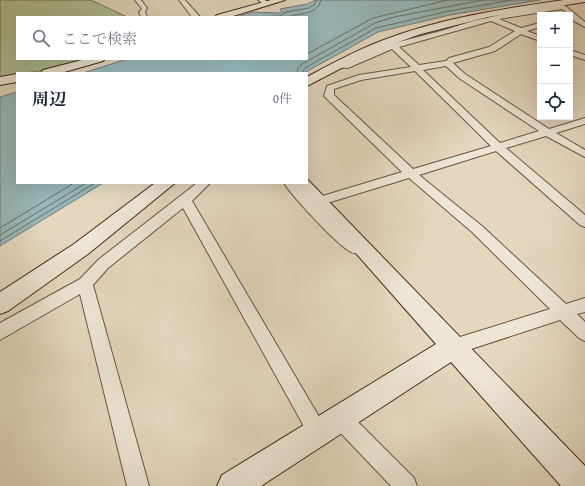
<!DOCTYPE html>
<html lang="ja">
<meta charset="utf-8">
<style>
body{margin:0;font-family:"Gentium Book Plus","Noto Serif JP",serif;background:#f2f2f3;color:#1f2937}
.controls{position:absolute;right:12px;top:12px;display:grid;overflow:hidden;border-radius:0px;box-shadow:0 4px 16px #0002}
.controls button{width:36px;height:36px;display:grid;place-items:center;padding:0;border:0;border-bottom:1px solid #e0e1e3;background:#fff;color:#1f2937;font:20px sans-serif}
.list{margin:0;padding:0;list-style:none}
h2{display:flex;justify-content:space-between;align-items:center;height:52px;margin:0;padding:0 16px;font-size:17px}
h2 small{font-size:13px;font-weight:400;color:#747a83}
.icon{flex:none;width:22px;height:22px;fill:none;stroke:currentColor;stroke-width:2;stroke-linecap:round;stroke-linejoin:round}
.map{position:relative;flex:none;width:585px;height:486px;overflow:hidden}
.search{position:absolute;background:#fff;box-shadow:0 4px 16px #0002;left:16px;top:16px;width:292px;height:44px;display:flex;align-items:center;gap:10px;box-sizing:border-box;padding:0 14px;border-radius:0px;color:#747a83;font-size:15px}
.panel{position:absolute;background:#fff;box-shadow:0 4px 16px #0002;left:16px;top:72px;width:292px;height:112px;border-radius:0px}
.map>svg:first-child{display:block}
.green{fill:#afbf95;stroke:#797456}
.water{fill:#97b8b9;stroke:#757f79}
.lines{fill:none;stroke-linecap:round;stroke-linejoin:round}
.shore{stroke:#6d7068;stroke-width:1}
.street-casing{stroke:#6b5442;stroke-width:2}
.secondary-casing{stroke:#432918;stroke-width:2}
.street{fill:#ede5d5;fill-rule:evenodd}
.secondary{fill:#ede5d5;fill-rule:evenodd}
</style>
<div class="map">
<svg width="585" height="486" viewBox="0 0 585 486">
<rect width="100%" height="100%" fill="#e4d7be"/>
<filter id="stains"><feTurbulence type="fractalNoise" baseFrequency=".005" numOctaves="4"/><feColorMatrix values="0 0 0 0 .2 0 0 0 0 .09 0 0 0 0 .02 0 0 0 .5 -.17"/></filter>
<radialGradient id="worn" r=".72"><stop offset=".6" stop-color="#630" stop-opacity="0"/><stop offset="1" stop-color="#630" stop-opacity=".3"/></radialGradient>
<path class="green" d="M 0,0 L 91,0 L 127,17 L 17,17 L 17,59 L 85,59 C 64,66 40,73 17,73 L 17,75 L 0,79 Z"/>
<g class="water">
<path d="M 316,0 L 540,0 L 450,15 L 378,32 L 304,73 L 83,73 L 127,59 L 307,59 L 307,17 L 237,17 L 252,12 L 280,13 L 282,11 L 280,9 L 307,4 Z"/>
<path d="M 17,92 L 17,183 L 103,183 L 0,246 L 0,97 Z"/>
</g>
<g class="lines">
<g class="shore">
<path d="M 250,17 L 280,16 L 286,12 L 309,8 L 315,4 L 316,0"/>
<path d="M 288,17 C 300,12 317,16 321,0"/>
<path d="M 307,54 L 373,18 L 448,0"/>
<path d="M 297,73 L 298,68 L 302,64 L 375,23 L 394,17 L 483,0"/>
<path d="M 302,73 L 305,68 L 376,28 L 449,11 L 512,0"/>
<path d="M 0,228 L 74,183"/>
<path d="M 0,235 L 86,183"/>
<path d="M 0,241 L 95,183"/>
</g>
<g class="street-casing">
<g id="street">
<path d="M 135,0 L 141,0 L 147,8 L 145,12 L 147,17 L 141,17 L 139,12 L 142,9 Z"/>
<path d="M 179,0 L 185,0 L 200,17 L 192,17 Z"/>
<path d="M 258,0 L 265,0 L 270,4 L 265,5 Z"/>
<path d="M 564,5 L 585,22 L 585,27 L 574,21 L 570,15 L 562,9 L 499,19 L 521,28 L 540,23 L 540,27 L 527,31 L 540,36 L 540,41 L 521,34 L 495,51 L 453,63 L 465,74 L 549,129 L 585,118 L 585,124 L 556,133 L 585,150 L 585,157 L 546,136 L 506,148 L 585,215 L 585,227 L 580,225 L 496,151 L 419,175 L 482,226 L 566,304 L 585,298 L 585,312 L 577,314 L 585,322 L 585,341 L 579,338 L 560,320 L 453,355 L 447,353 L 444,347 L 447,341 L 550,309 L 472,232 L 409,178 L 324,204 L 317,204 L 336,225 L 360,244 L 362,248 L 360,252 C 357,253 354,254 351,252 C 337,245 293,197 284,183 L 297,183 L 314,201 L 316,198 L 402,172 L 324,96 L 327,86 L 359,75 L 411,67 L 392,49 L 348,68 L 334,67 L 334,63 L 344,63 L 379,47 L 441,31 L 473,21 L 518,11 L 518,8 L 522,8 L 524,10 ZM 491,21 L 515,31 L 489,47 L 449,58 L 446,61 L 419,65 L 399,47 ZM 446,66 L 459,78 L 539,131 L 500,143 L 423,70 ZM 415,71 L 491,146 L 413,169 L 334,95 L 334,89 L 361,80 Z"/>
<path d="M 570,50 L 585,55 L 585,60 L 570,55 Z"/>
<path d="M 197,183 L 210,183 L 192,201 L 328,432 L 325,439 L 318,442 L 311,439 L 183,208 L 108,268 L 93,285 L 149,486 L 127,486 L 80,294 L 0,340 L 0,323 L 80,279 L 98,260 Z"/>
<path d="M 340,408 L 347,411 L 414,478 L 417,486 L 391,486 L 333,425 L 330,418 L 333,411 Z"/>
</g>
</g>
<g class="secondary-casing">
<g id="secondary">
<path d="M 271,0 L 285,0 L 230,17 L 215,17 L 217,15 Z"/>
<path d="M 564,0 L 585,0 L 585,2 L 488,17 L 421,34 L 376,50 L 307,86 L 307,77 C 331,64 355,51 381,41 C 440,18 502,9 564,0 Z"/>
<path d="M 86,59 L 105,59 L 103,61 L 61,73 L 41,73 L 43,70 Z"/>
<path d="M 17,74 L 17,82 L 0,85 L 0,77 Z"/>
<path d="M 307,179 L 585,466 L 585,486 L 561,486 L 451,362 L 261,486 L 217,486 L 222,475 L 436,344 L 294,183 L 307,183 Z"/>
<path d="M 155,183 L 175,183 L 88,254 L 8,311 L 0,314 L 0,292 L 74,244 Z"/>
</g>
</g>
<use href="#street" class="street"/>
<use href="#secondary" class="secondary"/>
</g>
<rect width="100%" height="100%" filter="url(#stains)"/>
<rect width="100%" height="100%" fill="url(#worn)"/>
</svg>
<div class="controls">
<button>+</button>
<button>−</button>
<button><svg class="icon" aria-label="locate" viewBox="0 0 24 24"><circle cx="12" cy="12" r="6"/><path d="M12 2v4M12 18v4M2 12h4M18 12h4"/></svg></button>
</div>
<div class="search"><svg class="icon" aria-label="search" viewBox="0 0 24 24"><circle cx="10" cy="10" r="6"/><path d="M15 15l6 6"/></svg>ここで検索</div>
<section class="panel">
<h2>周辺<small>0件</small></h2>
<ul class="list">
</ul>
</section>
</div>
